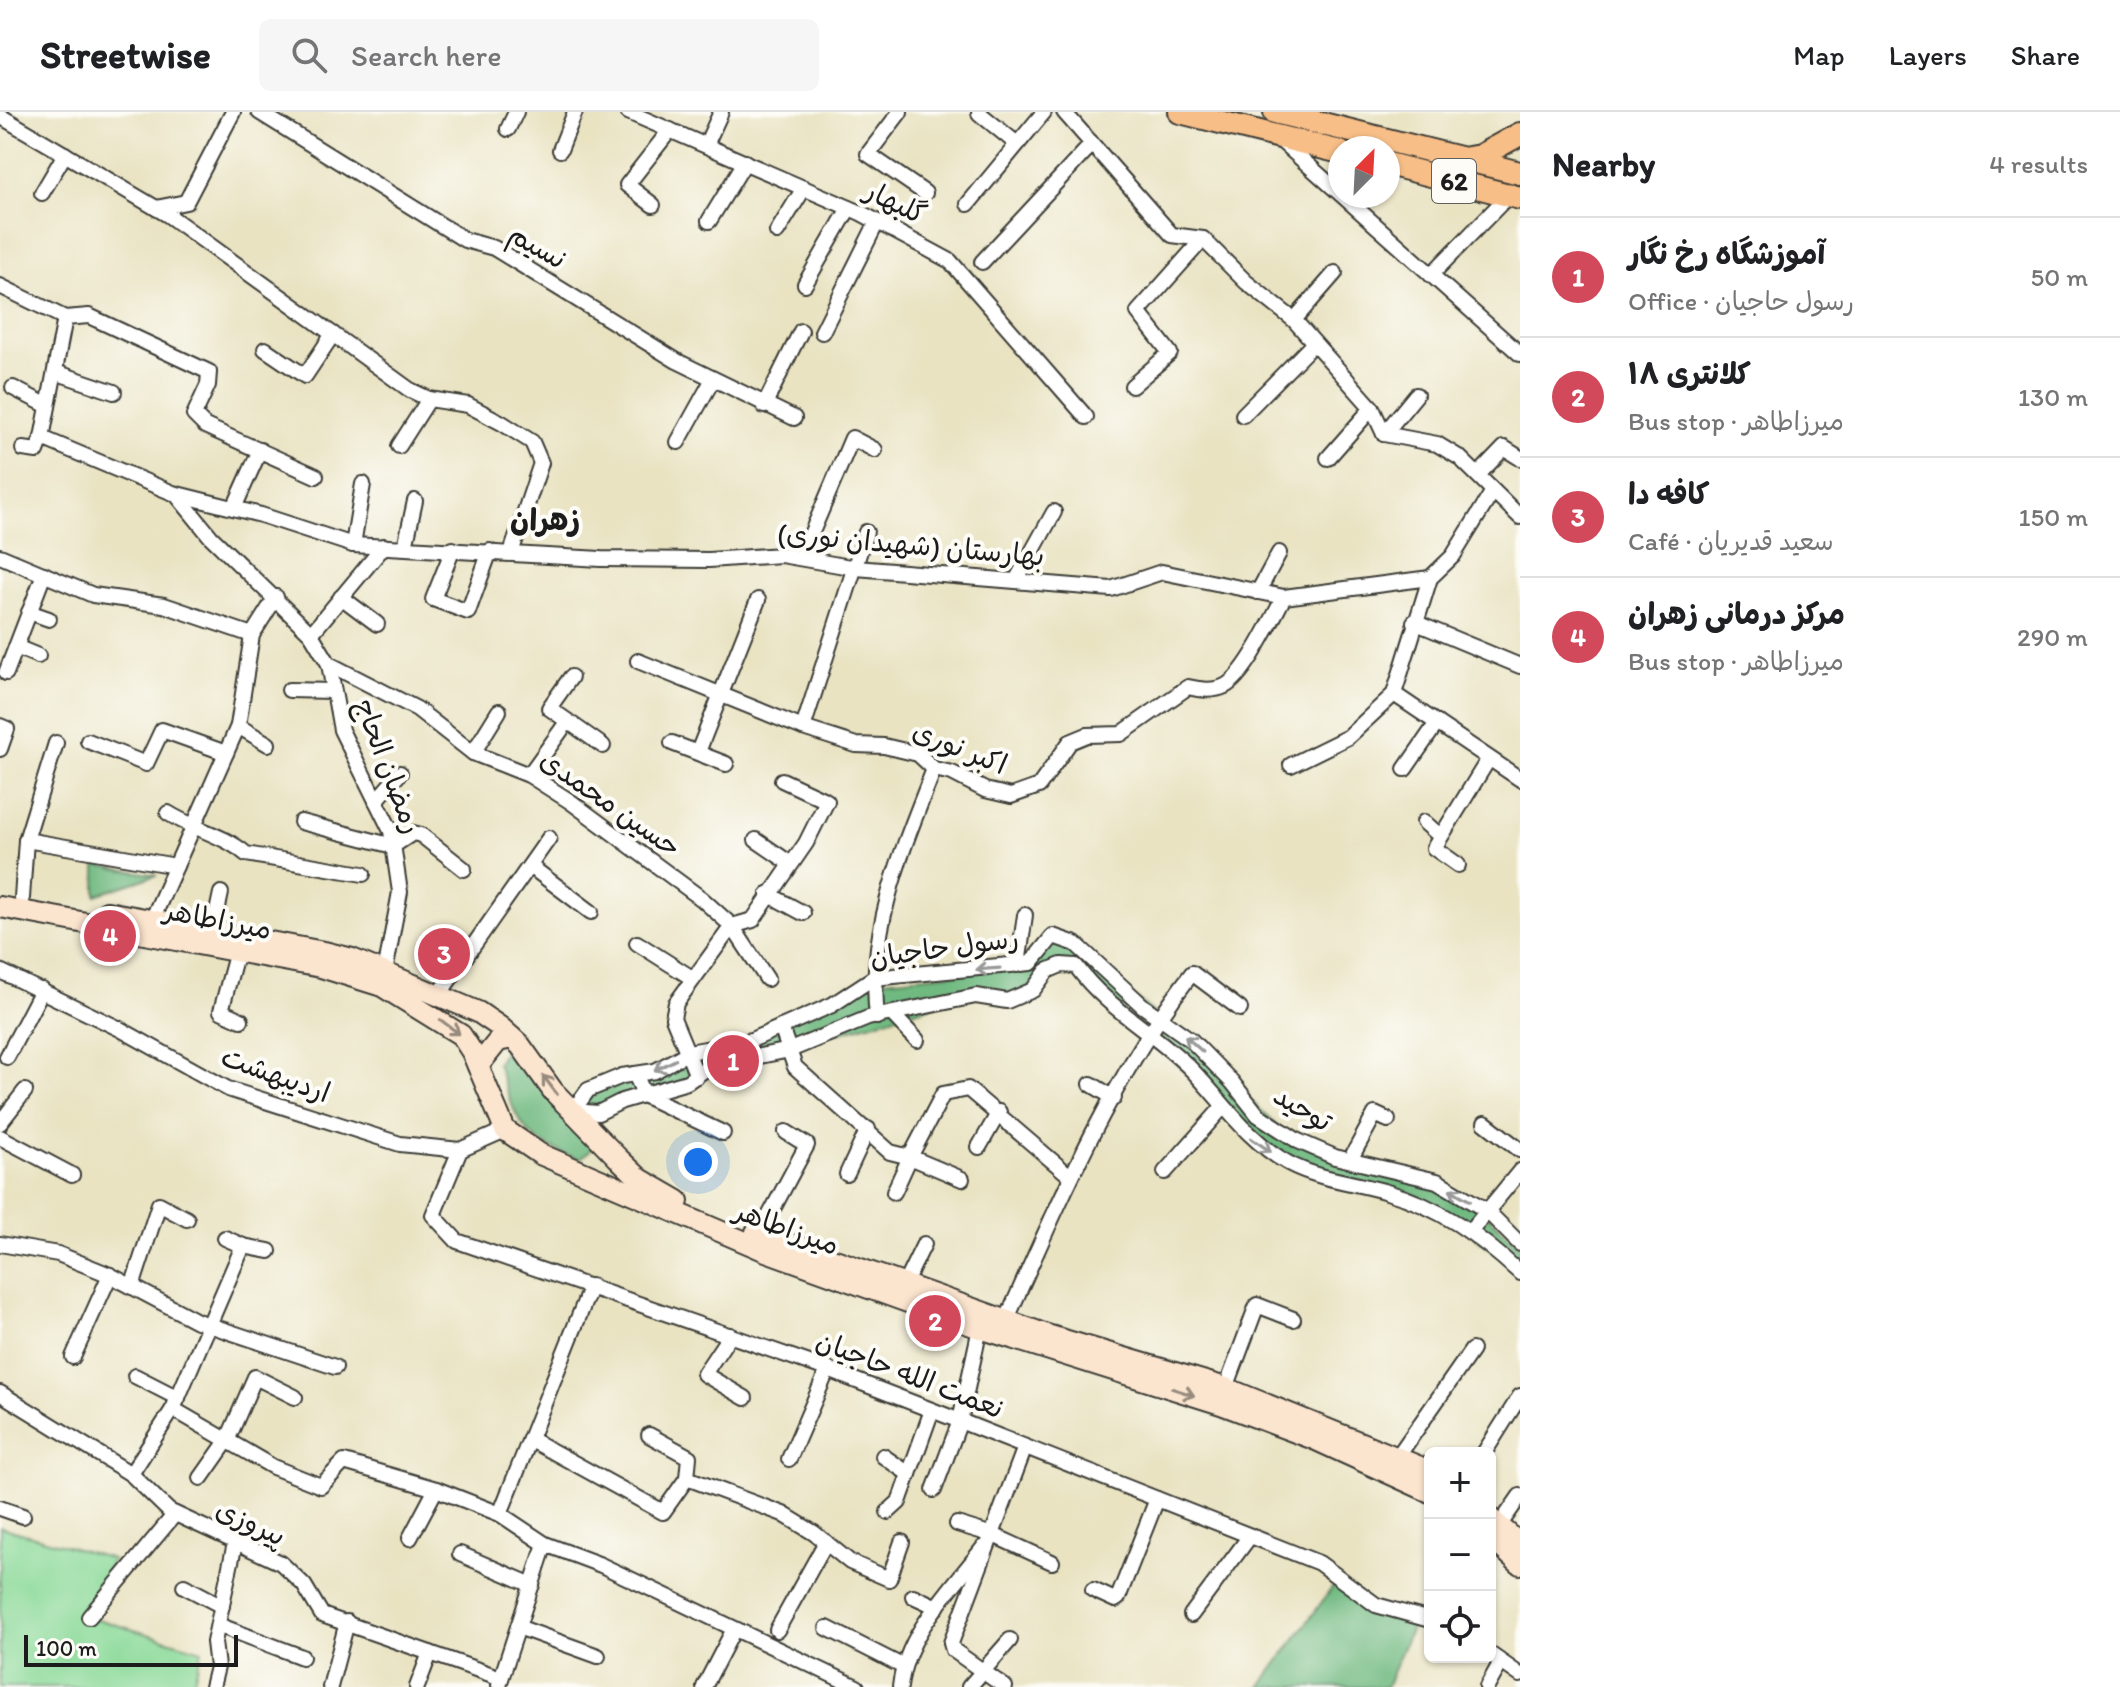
<!DOCTYPE html>
<meta charset="utf-8">
<style>
body{margin:0;font-family:Itim,"Playpen Sans Arabic",sans-serif;background:#f6f6f6;color:#202124}
.controls{position:absolute;right:24px;bottom:24px;display:grid;overflow:hidden;border-radius:12px;box-shadow:0 2px 6px #0004}
.controls button{width:72px;height:72px;display:grid;place-items:center;padding:0;border:0;border-bottom:2px solid #e0e0e0;background:#fff;color:#202124;font:40px sans-serif}
.compass{position:absolute;left:1328px;top:24px;width:72px;height:72px;border-radius:50%;background:#fff;box-shadow:0 2px 6px #0004;rotate:24deg}
.scale{position:absolute;left:24px;bottom:20px;width:214px;box-sizing:border-box;padding-left:8px;border:4px solid #1c1c1c;border-top:0;font-size:22px;line-height:28px;white-space:nowrap;color:#1c1c1c;-webkit-text-stroke:6px #fdfcf7;paint-order:stroke}
.you{position:absolute;left:698px;top:1050px;width:28px;height:28px;margin:-20px;border:6px solid #fff;border-radius:50%;background:#1a73e8;box-shadow:0 0 0 12px #1a73e833}
.badge{display:grid;place-items:center;width:52px;height:52px;border-radius:50%;background:#d1495b;color:#fff;font-size:26px;font-weight:700}
.pin{position:absolute;translate:-50% -50%;border:4px solid #fff;box-shadow:0 2px 8px #0006}
.list{margin:0;padding:0;list-style:none}
h2{display:flex;justify-content:space-between;align-items:center;height:104px;margin:0;padding:0 32px;font-size:34px}
h2 small{font-size:26px;font-weight:400;color:#757577}
.list li{display:grid;grid-template-columns:52px 1fr auto;gap:24px;align-items:center;box-sizing:border-box;height:120px;padding:0 32px;border-top:2px solid #e0e0e0}
.list b{display:block;font-size:30px;white-space:nowrap}
.list p{margin:0;font-size:26px;white-space:nowrap;color:#757577}
.list em{font-size:26px;font-style:normal;color:#757577}
.icon{flex:none;width:44px;height:44px;fill:none;stroke:currentColor;stroke-width:2;stroke-linecap:round;stroke-linejoin:round}
.map{position:relative;flex:none;width:1520px;height:1575px;overflow:hidden}
header{display:flex;align-items:center;gap:48px;box-sizing:border-box;height:112px;padding:0 40px;background:#fff;border-bottom:2px solid #e0e0e0}
header strong{font-size:38px}
nav{display:flex;gap:44px;margin-inline-start:auto;font-size:28px}
.search{width:560px;height:72px;background:#f6f6f6;display:flex;align-items:center;gap:20px;box-sizing:border-box;padding:0 28px;border-radius:12px;color:#757577;font-size:30px}
main{display:flex}
aside{flex:1;background:#fff}
.map>svg:first-child{display:block}
.green{fill:#8ad998;stroke:#537a5a;stroke-width:2}
.forest{fill:#6fb980;stroke:#466a4e;stroke-width:2}
.lines{fill:none;stroke-linecap:round;stroke-linejoin:round}
.minor-casing{stroke:#3b3a35;stroke-width:18}
.secondary-casing{stroke:#3b3a35;stroke-width:24}
.primary-casing{stroke:#3b3a35;stroke-width:26}
.minor{stroke:#fff;stroke-width:14}
.secondary{stroke:#fce5cf;stroke-width:20}
.primary{stroke:#f7be87;stroke-width:22}
.oneway{stroke:#999}
.oneway2{stroke:#978b7e}
.labels{text-anchor:middle;stroke-width:8;stroke-linejoin:round;paint-order:stroke}
.shield{fill:#fdfcf7;stroke:#605f5e;stroke-width:2}
.shield-label{font-size:26px;font-weight:bold;fill:#1c1c1c}
.street-label{font-size:28px;fill:#1c1c1c;stroke:#fdfcf7}
.neighbourhood-label{font-size:30px;font-weight:bold;fill:#1c1c1c;stroke:#fdfcf7}
</style>
<header>
<strong>Streetwise</strong>
<div class="search"><svg class="icon" aria-label="search" viewBox="0 0 24 24"><circle cx="10" cy="10" r="6"/><path d="M15 15l6 6"/></svg>Search here</div>
<nav><a>Map</a><a>Layers</a><a>Share</a></nav>
</header>
<main>
<div class="map">
<svg width="1520" height="1575" viewBox="0 0 1520 1575">
<rect width="100%" height="100%" fill="#fdfcf7"/>
<filter id="ink" filterUnits="userSpaceOnUse"><feTurbulence type="fractalNoise" baseFrequency=".0125" numOctaves="2"/><feDisplacementMap in="SourceGraphic" scale="16" xChannelSelector="R" yChannelSelector="G"/><feConvolveMatrix kernelMatrix="1 2 1 2 8 2 1 2 1" color-interpolation-filters="sRGB"/></filter>
<filter id="wash" filterUnits="userSpaceOnUse"><feTurbulence type="fractalNoise" baseFrequency=".006" numOctaves="4" result="noise"/><feDisplacementMap in="SourceGraphic" scale="32" xChannelSelector="R" yChannelSelector="G"/><feGaussianBlur stdDeviation="1.8" result="paint"/><feColorMatrix in="noise" values="0 0 0 0 0 0 0 0 0 0 0 0 0 0 0 0 0 1.4 0 .05"/><feComposite in="paint" operator="in"/></filter>
<g filter="url(#wash)">
<rect width="100%" height="100%" fill="#e9e3c2"/>
<path class="green" d="M 0,1415 L 112,1447 L 90,1505 L 202,1538 L 192,1575 L 0,1575 Z"/>
<g class="forest">
<path d="M 96,753 L 157,763 L 96,783 Z"/>
<path d="M 1056,828 L 1073,836 L 1183,924 L 1290,1026 L 1434,1072 L 1482,1098 L 1520,1134 L 1520,1159 L 1435,1094 L 1290,1049 L 1249,1023 L 1078,853 L 1054,851 C 1028,881 1018,889 978,881 L 757,944 L 598,999 L 579,995 L 591,982 L 686,942 L 748,932 L 871,869 L 1015,856 Z"/>
<path d="M 512,938 L 594,1035 L 580,1047 C 519,1029 516,1006 497,951 L 504,939 Z"/>
<path d="M 1335,1472 L 1374,1500 L 1413,1512 L 1386,1575 L 1260,1575 Z"/>
</g>
</g>
<g filter="url(#ink)">
<g class="lines">
<g class="minor-casing">
<g id="minor">
<path d="M 259,0 L 465,128 L 494,136 L 677,249 L 794,306"/>
<path d="M 628,0 L 861,101 L 950,149 L 1086,305"/>
<path d="M 900,0 L 868,42 L 925,81"/>
<path d="M 1064,0 L 1172,123 L 1203,127 L 1246,170 L 1294,208 L 1372,296 L 1384,322 L 1437,332 L 1460,346 L 1520,405"/>
<path d="M 979,1 L 1017,32"/>
<path d="M 0,4 L 168,103 L 410,278 L 429,287 L 468,293 L 502,311 L 532,330 L 541,351 L 511,441"/>
<path d="M 508,17 L 516,0"/>
<path d="M 1279,27 L 1520,242"/>
<path d="M 706,33 L 721,0"/>
<path d="M 560,38 L 575,0"/>
<path d="M 42,81 L 65,42"/>
<path d="M 968,92 L 1044,0"/>
<path d="M 653,93 L 627,73 L 670,18"/>
<path d="M 156,96 L 186,90 L 233,0"/>
<path d="M 709,109 L 745,50"/>
<path d="M 777,120 L 804,76"/>
<path d="M 982,150 L 1092,32"/>
<path d="M 1431,163 L 1509,83"/>
<path d="M 805,172 L 849,96"/>
<path d="M 0,174 L 65,206"/>
<path d="M 65,206 L 42,326 L 173,381 L 261,403 L 353,433 L 601,447 L 709,448 L 781,443 L 856,456 L 1111,477 L 1162,460 L 1284,485 L 1430,466"/>
<path d="M 65,206 L 89,204 L 209,260 L 208,273 L 194,303 L 205,314 L 316,364"/>
<path d="M 1294,208 L 1335,161"/>
<path d="M 822,220 L 876,112"/>
<path d="M 265,237 L 305,264 L 333,222"/>
<path d="M 55,260 L 114,280"/>
<path d="M 1132,274 L 1170,241 L 1138,200 L 1203,127"/>
<path d="M 13,276 L 48,294"/>
<path d="M 764,294 L 801,219"/>
<path d="M 1243,303 L 1313,232"/>
<path d="M 1384,322 L 1416,283"/>
<path d="M 678,330 L 713,267"/>
<path d="M 399,334 L 429,287"/>
<path d="M 23,337 L 37,339 L 42,326"/>
<path d="M 1328,346 L 1372,296"/>
<path d="M 1479,362 L 1504,336 L 1520,346"/>
<path d="M 176,382 L 211,425 L 311,522 L 329,552 L 341,618 L 391,719 L 400,780 L 385,860"/>
<path d="M 234,396 L 260,338"/>
<path d="M 353,433 L 363,372"/>
<path d="M 405,435 L 415,389"/>
<path d="M 453,437 L 433,487 L 468,500 L 490,439"/>
<path d="M 0,444 L 93,483 L 164,493 L 252,523"/>
<path d="M 801,446 L 852,326 L 875,338"/>
<path d="M 1017,467 L 1054,400"/>
<path d="M 1258,480 L 1279,441"/>
<path d="M 341,485 L 377,512"/>
<path d="M 29,500 L 49,507"/>
<path d="M 1414,510 L 1520,554"/>
<path d="M 311,522 L 384,434"/>
<path d="M 16,535 L 38,544"/>
<path d="M 638,549 L 803,616 L 856,633 L 884,634 L 918,642 L 934,657 L 952,661 L 985,678 L 1011,684 L 1039,674 L 1070,630 L 1087,623 L 1121,622 L 1188,575 C 1200,578 1213,580 1225,574 C 1246,563 1272,507 1284,485"/>
<path d="M 329,552 L 417,597 L 473,641 L 529,663 L 571,690 L 702,787 L 732,814 L 767,867"/>
<path d="M 6,561 L 44,462"/>
<path d="M 571,565 L 549,596 L 603,634"/>
<path d="M 289,578 L 333,579"/>
<path d="M 1394,582 L 1520,667"/>
<path d="M 0,614 L 7,617 L 0,637"/>
<path d="M 238,614 L 268,632"/>
<path d="M 803,616 L 866,420"/>
<path d="M 88,629 L 146,652 L 162,618 L 226,641"/>
<path d="M 672,631 L 726,652"/>
<path d="M 698,640 L 758,488"/>
<path d="M 473,641 L 499,599"/>
<path d="M 1291,653 L 1348,625 L 1394,582 L 1430,466 L 1453,444 L 1493,379"/>
<path d="M 1405,657 L 1437,611"/>
<path d="M 529,663 L 567,610"/>
<path d="M 376,689 L 400,661"/>
<path d="M 168,701 C 193,717 224,723 246,742 L 363,762"/>
<path d="M 301,710 L 393,734 L 413,721 L 421,723 L 464,757"/>
<path d="M 1424,710 L 1440,724"/>
<path d="M 26,728 L 176,754"/>
<path d="M 756,728 L 791,752"/>
<path d="M 1458,753 L 1434,736 L 1488,648"/>
<path d="M 530,754 L 591,800"/>
<path d="M 768,782 L 803,801"/>
<path d="M 22,786 L 26,728 L 56,631"/>
<path d="M 152,808 L 238,614 L 252,523 L 276,485"/>
<path d="M 213,819 L 221,781"/>
<path d="M 637,831 L 692,866"/>
<path d="M 237,839 L 221,899 L 241,908"/>
<path d="M 1018,853 L 1025,803"/>
<path d="M 0,859 L 120,917 L 228,977 L 400,1032 L 460,1038 L 505,1018"/>
<path d="M 438,884 L 549,726"/>
<path d="M 893,903 L 917,928"/>
<path d="M 877,905 C 867,818 903,736 934,657"/>
<path d="M 781,915 L 795,955 L 890,1040 L 910,1045 L 943,982 L 968,977 L 1070,1064"/>
<path d="M 7,945 L 42,878"/>
<path d="M 635,962 L 645,984 L 723,1021"/>
<path d="M 697,964 L 673,906 L 676,891 L 732,814 L 753,808 L 806,731 L 827,689 L 782,668"/>
<path d="M 1091,972 L 1114,986"/>
<path d="M 573,999 L 588,978 L 622,964 L 655,959 L 689,940 L 749,929 L 832,893 L 873,866 L 1031,851 L 1053,824 L 1076,832 L 1143,894 L 1191,928 L 1232,970 L 1258,1003 L 1298,1029 L 1335,1045 L 1437,1069 L 1486,1098 L 1520,1132"/>
<path d="M 573,999 L 598,1001 L 622,989 L 687,970 L 710,954 L 790,938 L 868,906 L 976,884 L 1007,889 L 1033,878 L 1047,859 L 1061,853 L 1076,854 C 1106,896 1152,919 1189,955 C 1223,989 1245,1027 1288,1051 C 1320,1068 1354,1070 1387,1080 C 1440,1095 1480,1124 1520,1161"/>
<path d="M 0,1011 L 25,979"/>
<path d="M 1485,1011 L 1520,1038"/>
<path d="M 0,1025 L 72,1063"/>
<path d="M 979,1035 L 999,1000"/>
<path d="M 460,1038 L 433,1103 L 457,1129 L 818,1254 L 960,1309 L 1319,1451 L 1376,1493 L 1430,1508"/>
<path d="M 1350,1048 L 1375,1002 L 1388,1008"/>
<path d="M 1165,1060 L 1222,996"/>
<path d="M 847,1062 L 868,1017"/>
<path d="M 894,1080 L 910,1045 L 962,1067"/>
<path d="M 1470,1120 L 1520,1059"/>
<path d="M 760,1121 L 807,1033 L 786,1020"/>
<path d="M 225,1126 L 243,1134 L 269,1139"/>
<path d="M 0,1132 L 58,1142 L 110,1163 L 197,1209 L 335,1255"/>
<path d="M 243,1134 L 173,1297 L 131,1362 L 169,1399 L 281,1451 L 304,1473 L 322,1503 L 501,1566"/>
<path d="M 905,1171 L 924,1132"/>
<path d="M 132,1175 L 159,1092 L 187,1107"/>
<path d="M 1006,1209 C 1059,1089 1112,965 1192,861 L 1240,897"/>
<path d="M 730,1223 L 704,1262 L 745,1286"/>
<path d="M 73,1245 L 110,1163"/>
<path d="M 135,1264 L 178,1286"/>
<path d="M 1226,1276 L 1257,1193 L 1293,1207"/>
<path d="M 0,1281 L 131,1362"/>
<path d="M 173,1297 L 273,1355 L 321,1374 L 344,1350 L 436,1377 L 500,1402 L 545,1432 L 601,1453 L 857,1575"/>
<path d="M 649,1323 L 689,1345 L 687,1366"/>
<path d="M 530,1327 L 663,1400 L 687,1366 L 783,1402 L 814,1421 L 850,1450 L 889,1467 L 902,1430"/>
<path d="M 1484,1341 L 1520,1284"/>
<path d="M 883,1344 L 909,1362"/>
<path d="M 1398,1344 L 1472,1238"/>
<path d="M 789,1347 L 828,1257"/>
<path d="M 201,1366 L 227,1329 L 255,1265 L 295,1285"/>
<path d="M 934,1378 L 960,1309 L 980,1216"/>
<path d="M 0,1396 L 23,1404"/>
<path d="M 888,1400 L 899,1390 L 932,1298"/>
<path d="M 500,1402 L 591,1174"/>
<path d="M 957,1412 L 993,1423 L 1052,1450"/>
<path d="M 1499,1414 L 1520,1384"/>
<path d="M 410,1426 L 436,1377"/>
<path d="M 460,1442 L 532,1473"/>
<path d="M 184,1474 L 222,1494"/>
<path d="M 1093,1478 L 1115,1488 L 1118,1486 L 1157,1387"/>
<path d="M 913,1484 L 937,1495"/>
<path d="M 1191,1503 L 1250,1424"/>
<path d="M 89,1505 L 175,1402"/>
<path d="M 218,1513 L 302,1545"/>
<path d="M 518,1515 L 598,1544"/>
<path d="M 827,1516 L 902,1554"/>
<path d="M 777,1518 L 826,1430"/>
<path d="M 1490,1542 L 1520,1563"/>
<path d="M 499,1573 L 545,1432"/>
<path d="M 212,1575 L 217,1555 L 214,1530 L 235,1431"/>
<path d="M 330,1575 L 347,1510"/>
<path d="M 417,1575 L 430,1541"/>
<path d="M 704,1575 L 733,1519"/>
<path d="M 900,1575 C 906,1521 951,1478 983,1436"/>
<path d="M 969,1575 L 1010,1528"/>
<path d="M 1005,1575 L 953,1538 L 951,1531 L 1025,1335"/>
<path d="M 1487,1575 L 1501,1550"/>
</g>
</g>
<g class="secondary-casing">
<g id="secondary">
<path d="M 0,795 L 321,855 L 382,874 L 461,923 L 472,940 L 505,1018 L 540,1042 L 766,1139 L 980,1216 L 1221,1292 L 1314,1327 L 1430,1380"/>
<path d="M 107,800 L 324,840 L 352,847 L 478,900 L 500,915 L 520,933 L 553,979 L 618,1046 L 640,1067 L 678,1089"/>
<path d="M 478,954 L 498,929 L 512,926"/>
<path d="M 756,1120 L 1047,1223 L 1226,1276 L 1430,1359"/>
<path d="M 1490,1406 L 1520,1432"/>
<path d="M 1490,1425 L 1520,1452"/>
</g>
</g>
<g class="primary-casing">
<g id="primary">
<path d="M 1180,0 L 1340,40"/>
<path d="M 1275,0 L 1520,61"/>
<path d="M 1463,47 L 1480,44 L 1520,22"/>
<path d="M 1388,52 L 1520,86"/>
</g>
</g>
<use href="#minor" class="minor"/>
<use href="#secondary" class="secondary"/>
<use href="#primary" class="primary"/>
</g>
<defs><path id="oneway-shaft" d="M-6 0H5M1.5-3L5.5 0L1.5 3" fill="none" stroke-width="1.6" stroke-linecap="round" stroke-linejoin="round" transform="scale(2)"/></defs>
<g class="oneway">
<use href="#oneway-shaft" transform="translate(988 857) rotate(176)"/>
<use href="#oneway-shaft" transform="translate(1194 932) rotate(-138)"/>
<use href="#oneway-shaft" transform="translate(665 953) rotate(153)"/>
<use href="#oneway-shaft" transform="translate(1261 1033) rotate(34)"/>
<use href="#oneway-shaft" transform="translate(1460 1083) rotate(-150)"/>
</g>
<g class="oneway2">
<use href="#oneway-shaft" transform="translate(450 915) rotate(37)"/>
<use href="#oneway-shaft" transform="translate(550 973) rotate(-127)"/>
<use href="#oneway-shaft" transform="translate(1183 1280) rotate(18)"/>
</g>
</g>
<g class="labels">
<rect class="shield" x="1432" y="47" width="44" height="44" rx="6"/>
<g class="shield-label">
<text x="1454" y="78">62</text>
</g>
<g class="street-label">
<text transform="translate(896 90) rotate(26)" y="10">گلبهار</text>
<text transform="translate(538 134) rotate(30)" y="10">نسیم</text>
<text transform="translate(911 432) rotate(5)" y="10">بهارستان (شهیدان نوری)</text>
<text transform="translate(960 635) rotate(22)" y="10">اکبر نوری</text>
<text transform="translate(389 654) rotate(69)" y="10">رمضان الحاج</text>
<text transform="translate(611 691) rotate(35)" y="10">حسین محمدی</text>
<text transform="translate(218 807) rotate(11)" y="10">میرزاطاهر</text>
<text transform="translate(944 835) rotate(-8)" y="10">رسول حاجیان</text>
<text transform="translate(276 962) rotate(20)" y="10">اردیبهشت</text>
<text transform="translate(1303 996) rotate(31)" y="10">توحید</text>
<text transform="translate(787 1115) rotate(20)" y="10">میرزاطاهر</text>
<text transform="translate(910 1262) rotate(21)" y="10">نعمت الله حاجیان</text>
<text transform="translate(251 1410) rotate(25)" y="10">پیروزی</text>
</g>
<g class="neighbourhood-label">
<text x="545" y="418">زهران</text>
</g>
</g>
</svg>
<div class="controls">
<button>+</button>
<button>−</button>
<button><svg class="icon" aria-label="locate" viewBox="0 0 24 24"><circle cx="12" cy="12" r="6"/><path d="M12 2v4M12 18v4M2 12h4M18 12h4"/></svg></button>
</div>
<svg class="compass" viewBox="-18 -18 36 36"><path d="M0-13l5 13h-10z" fill="#e53935"/><path d="M0 13l5-13h-10z" fill="#757577"/></svg>
<div class="scale">100 m</div>
<div class="you"></div>
<div class="pin badge" style="left:733px;top:949px">1</div>
<div class="pin badge" style="left:935px;top:1209px">2</div>
<div class="pin badge" style="left:444px;top:842px">3</div>
<div class="pin badge" style="left:110px;top:824px">4</div>
</div>
<aside>
<h2>Nearby<small>4 results</small></h2>
<ul class="list">
<li><span class="badge">1</span><div><b>آموزشگاه رخ نگار</b><p>Office · رسول حاجیان</p></div><em>50 m</em></li>
<li><span class="badge">2</span><div><b>کلانتری ۱۸</b><p>Bus stop · میرزاطاهر</p></div><em>130 m</em></li>
<li><span class="badge">3</span><div><b>کافه دا</b><p>Café · سعید قدیریان</p></div><em>150 m</em></li>
<li><span class="badge">4</span><div><b>مرکز درمانی زهران</b><p>Bus stop · میرزاطاهر</p></div><em>290 m</em></li>
</ul>
</aside>
</main>
